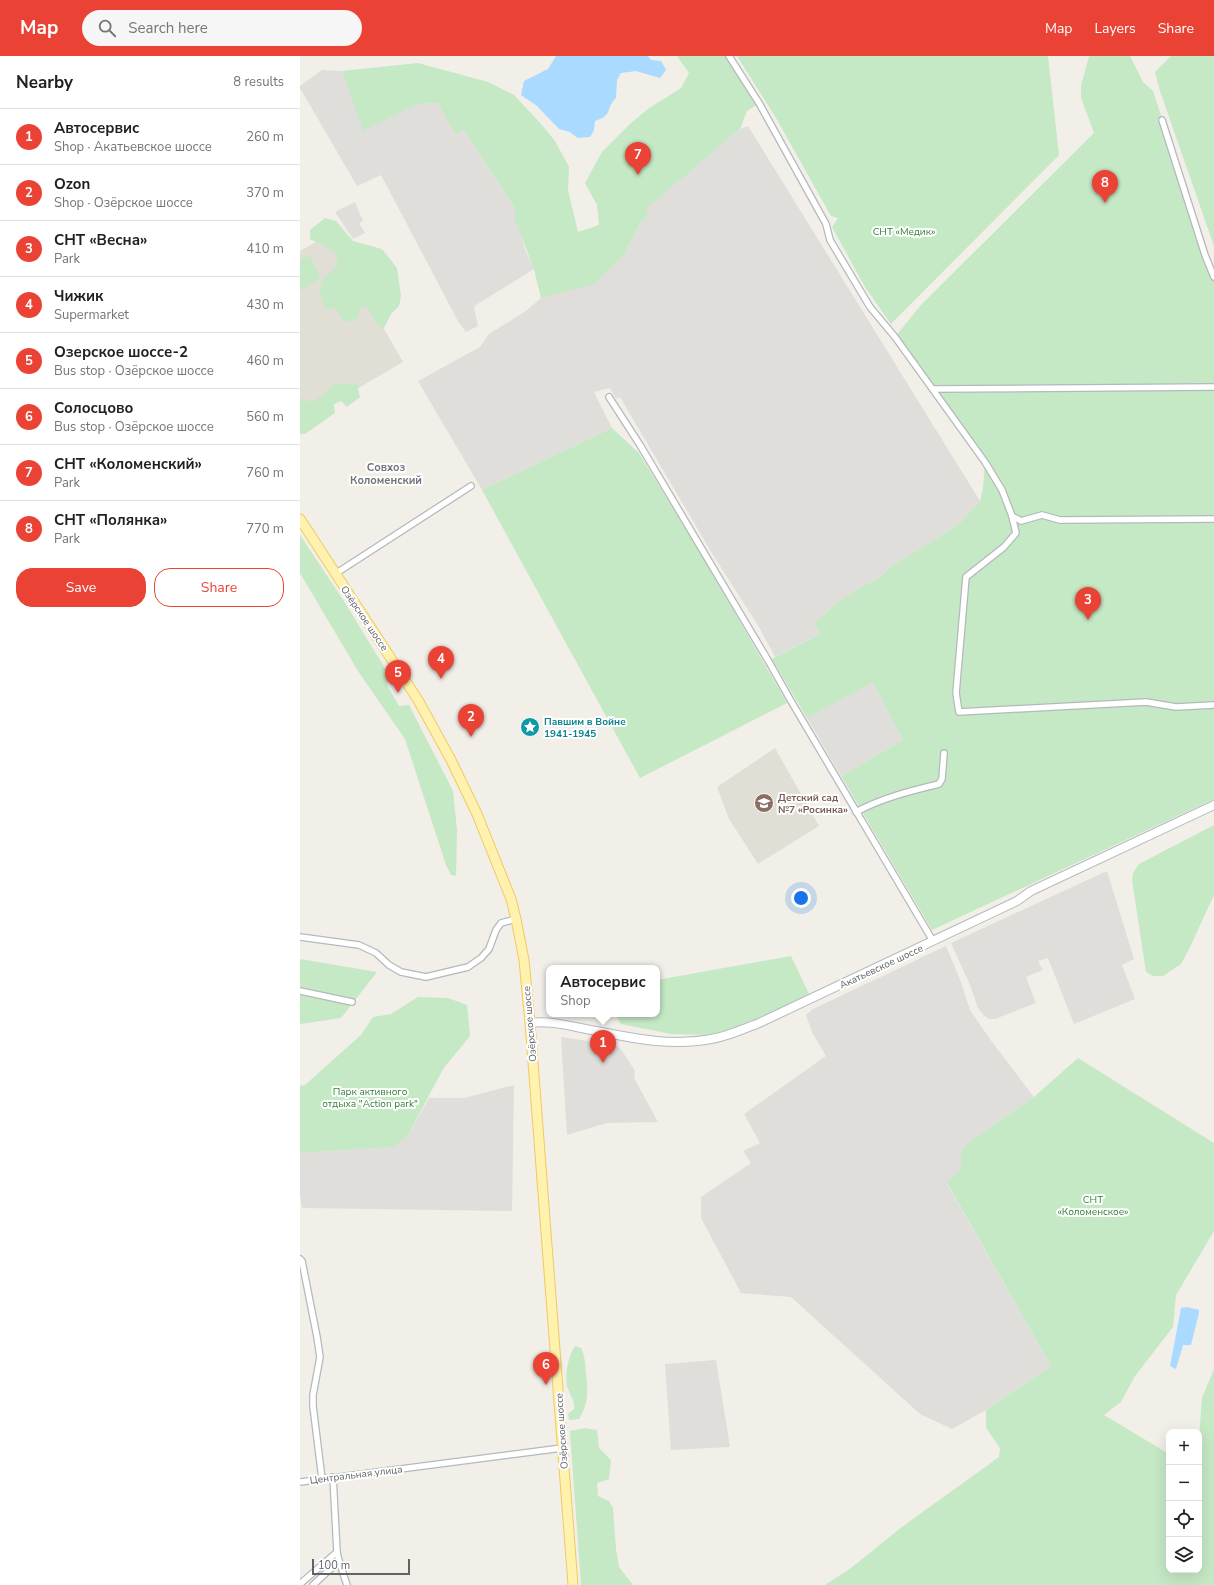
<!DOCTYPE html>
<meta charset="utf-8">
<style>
body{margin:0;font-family:"Nunito Sans",sans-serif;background:#f6f6f6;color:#202124}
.controls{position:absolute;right:12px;bottom:12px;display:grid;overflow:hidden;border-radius:8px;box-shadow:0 4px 16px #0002}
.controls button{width:36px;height:36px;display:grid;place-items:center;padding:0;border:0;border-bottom:1px solid #e0e0e0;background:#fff;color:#202124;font:20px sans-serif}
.scale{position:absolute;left:12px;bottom:10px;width:98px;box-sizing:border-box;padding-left:4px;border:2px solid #5f6368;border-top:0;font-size:11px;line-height:14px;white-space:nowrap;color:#5f6368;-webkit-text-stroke:3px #fff;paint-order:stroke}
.you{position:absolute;left:501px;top:842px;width:14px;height:14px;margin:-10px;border:3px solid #fff;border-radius:50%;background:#1a73e8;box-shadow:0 0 0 6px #1a73e833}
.badge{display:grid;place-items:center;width:26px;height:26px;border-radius:50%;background:#ea4335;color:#fff;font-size:13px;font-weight:700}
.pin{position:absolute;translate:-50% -33px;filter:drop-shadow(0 1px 2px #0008)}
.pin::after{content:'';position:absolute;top:21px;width:14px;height:12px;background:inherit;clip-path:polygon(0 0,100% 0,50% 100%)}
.popup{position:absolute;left:246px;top:909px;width:114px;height:52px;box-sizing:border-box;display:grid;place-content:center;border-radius:8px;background:#fff;filter:drop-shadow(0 1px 3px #0005);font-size:13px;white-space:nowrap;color:#757577}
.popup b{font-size:15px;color:#202124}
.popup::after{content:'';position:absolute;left:50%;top:100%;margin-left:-8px;border:8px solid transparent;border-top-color:#fff}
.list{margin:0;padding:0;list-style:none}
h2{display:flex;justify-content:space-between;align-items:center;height:52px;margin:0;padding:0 16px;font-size:17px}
h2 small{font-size:13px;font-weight:400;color:#757577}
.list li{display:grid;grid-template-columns:26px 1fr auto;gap:12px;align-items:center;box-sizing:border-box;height:56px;padding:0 16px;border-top:1px solid #e0e0e0}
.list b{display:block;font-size:15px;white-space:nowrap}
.list p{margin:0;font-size:13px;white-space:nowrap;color:#757577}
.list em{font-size:13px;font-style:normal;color:#757577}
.actions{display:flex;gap:8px;padding:12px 16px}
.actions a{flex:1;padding:9px 0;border:1px solid #ea4335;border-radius:16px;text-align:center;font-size:14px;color:#ea4335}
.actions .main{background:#ea4335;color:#fff}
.icon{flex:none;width:22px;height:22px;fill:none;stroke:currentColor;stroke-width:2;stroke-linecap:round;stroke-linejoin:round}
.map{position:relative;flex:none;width:914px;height:1529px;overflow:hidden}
header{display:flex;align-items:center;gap:24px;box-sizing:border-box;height:56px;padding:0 20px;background:#ea4335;color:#fff}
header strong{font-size:19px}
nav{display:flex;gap:22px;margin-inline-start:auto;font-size:14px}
.search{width:280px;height:36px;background:#f6f6f6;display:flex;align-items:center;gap:10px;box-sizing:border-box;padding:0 14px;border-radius:22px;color:#757577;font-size:15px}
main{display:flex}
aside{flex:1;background:#fff}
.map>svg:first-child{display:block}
.industrial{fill:#e0deda}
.education{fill:#e1ded6}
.green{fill:#c5e8c5}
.water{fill:#aadaff}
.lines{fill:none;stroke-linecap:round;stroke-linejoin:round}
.street-casing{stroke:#b5b8bc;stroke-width:8}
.secondary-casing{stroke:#b6babf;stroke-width:10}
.primary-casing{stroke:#f2c960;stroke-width:11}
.street{stroke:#fff;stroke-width:5.5}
.secondary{stroke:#fff;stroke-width:8}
.primary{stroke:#fff2af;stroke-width:9}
.labels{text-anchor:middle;stroke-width:4;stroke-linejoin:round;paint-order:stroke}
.park-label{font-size:10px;fill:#348238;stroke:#fff}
.street-label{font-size:10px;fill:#5f6368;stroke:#fff}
.culture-label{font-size:10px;font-weight:bold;fill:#0d838f;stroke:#fff;text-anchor:start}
.education-label{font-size:10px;font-weight:bold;fill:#785e54;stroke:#fff;text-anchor:start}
.neighbourhood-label{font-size:11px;font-weight:bold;fill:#70757a;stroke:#fff}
</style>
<header>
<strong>Map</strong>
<div class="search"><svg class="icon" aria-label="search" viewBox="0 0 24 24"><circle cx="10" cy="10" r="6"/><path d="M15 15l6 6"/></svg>Search here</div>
<nav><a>Map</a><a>Layers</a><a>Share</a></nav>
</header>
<main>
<aside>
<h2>Nearby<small>8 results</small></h2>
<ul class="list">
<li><span class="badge">1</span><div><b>Автосервис</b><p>Shop · Акатьевское шоссе</p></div><em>260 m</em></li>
<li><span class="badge">2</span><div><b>Ozon</b><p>Shop · Озёрское шоссе</p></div><em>370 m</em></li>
<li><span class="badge">3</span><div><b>СНТ «Весна»</b><p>Park</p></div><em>410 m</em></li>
<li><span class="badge">4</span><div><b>Чижик</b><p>Supermarket</p></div><em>430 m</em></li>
<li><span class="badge">5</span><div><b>Озерское шоссе-2</b><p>Bus stop · Озёрское шоссе</p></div><em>460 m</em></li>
<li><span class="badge">6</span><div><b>Солосцово</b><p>Bus stop · Озёрское шоссе</p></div><em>560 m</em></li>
<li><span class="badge">7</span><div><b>СНТ «Коломенский»</b><p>Park</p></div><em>760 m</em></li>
<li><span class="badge">8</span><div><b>СНТ «Полянка»</b><p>Park</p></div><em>770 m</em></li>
</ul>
<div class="actions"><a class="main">Save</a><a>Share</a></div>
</aside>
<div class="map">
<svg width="914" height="1529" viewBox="0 0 914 1529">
<rect width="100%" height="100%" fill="#f1efe8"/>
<g class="industrial">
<path d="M 22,14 L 42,15 L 63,74 L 118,48 L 139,47 L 155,78 L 164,74 L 216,154 L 224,191 L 234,213 L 176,249 L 174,252 L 178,270 L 166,276 L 158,265 L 81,119 L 57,130 L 0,32 L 0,30 Z"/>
<path d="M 448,70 L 680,445 L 658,469 L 589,512 L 579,522 L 569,529 L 539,545 L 523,560 L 514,566 L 520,578 L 475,601 L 459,571 L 413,499 L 320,341 L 316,343 L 310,332 L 294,336 L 312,372 L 182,434 L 118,325 L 180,291 L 189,278 L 226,255 L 241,242 L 263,236 L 323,200 L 339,169 L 348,159 L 346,152 L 440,73 Z"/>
<path d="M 55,146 L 63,165 L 59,167 L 65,177 L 53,183 L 35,156 Z"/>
<path d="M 573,625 L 603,684 L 541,720 L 507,662 Z"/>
<path d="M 807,815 L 834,903 L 822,909 L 835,943 L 774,968 L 748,902 L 738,905 L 743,914 L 726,921 L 736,947 L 695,963 L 689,963 L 683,959 L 678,952 L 670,929 L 651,887 Z"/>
<path d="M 646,890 L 661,926 L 670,954 L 692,986 L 734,1041 L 665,1089 L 661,1096 L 661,1112 L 647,1128 L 751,1310 L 686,1354 L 652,1373 L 620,1358 L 491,1241 L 441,1237 L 401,1162 L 401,1141 L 451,1107 L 443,1095 L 460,1087 L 444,1058 L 526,1000 L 512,976 L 506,959 L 513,953 Z"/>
<path d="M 261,981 L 314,989 L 320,992 L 335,1015 L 334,1022 L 358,1066 L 307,1067 L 267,1079 Z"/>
<path d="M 214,1029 L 212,1155 L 2,1152 L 0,1137 L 0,1097 L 94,1091 L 107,1081 L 129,1042 L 164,1042 Z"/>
<path d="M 416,1304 L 430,1391 L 371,1394 L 365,1308 Z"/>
</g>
<g class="education">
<path d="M 30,178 L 103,306 L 0,366 L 0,195 Z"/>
<path d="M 475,692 L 519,770 L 458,808 L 429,763 L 417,731 Z"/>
</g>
<g class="green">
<path d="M 377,0 L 425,0 L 456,49 L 447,55 L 440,73 L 347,152 L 348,159 L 339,169 L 323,200 L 294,228 L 241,242 L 234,213 L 214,161 L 216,154 L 164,74 L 155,78 L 138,47 L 118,48 L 63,75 L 42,15 L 118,7 L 188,26 L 214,39 L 241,68 L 255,85 L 269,111 L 268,134 L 278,176 L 299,169 L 297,149 L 285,127 L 302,96 L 330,68 L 348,53 L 381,32 L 389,17 Z"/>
<path d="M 437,0 L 748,0 L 759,99 L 591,268 L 565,231 L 532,171 L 538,162 L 531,160 L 476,62 Z"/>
<path d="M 789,0 L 830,0 L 843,26 L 853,35 L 914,221 L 914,743 L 632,874 L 541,720 L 603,684 L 573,626 L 507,662 L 472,603 L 520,578 L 514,566 L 523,560 L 539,545 L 568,527 L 570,528 L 579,522 L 589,512 L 658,469 L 680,445 L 683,432 L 685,406 L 595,281 L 621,249 L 794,77 L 781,42 L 781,30 Z"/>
<path d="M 871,0 L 914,0 L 914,190 L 860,35 L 855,16 Z"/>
<path d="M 25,162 L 36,165 L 53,185 L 82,193 L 97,212 L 101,240 L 99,250 L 91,258 L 84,272 L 78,270 L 66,250 L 60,253 L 58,262 L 49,266 L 42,264 L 36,252 L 26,253 L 19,236 L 23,223 L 33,214 L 38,206 L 35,196 L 10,183 L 10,174 Z"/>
<path d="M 6,200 L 10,201 L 21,222 L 0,235 L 0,204 Z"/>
<path d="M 35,328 L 57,328 L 60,341 L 47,351 L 41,345 L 34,348 L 35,357 L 5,378 L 0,378 L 0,341 L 7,346 L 17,343 Z"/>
<path d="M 312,372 L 339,397 L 398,493 L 487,647 L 340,722 L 182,434 Z"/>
<path d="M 0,479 L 47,550 L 89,619 L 87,629 L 99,650 L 109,649 L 153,735 L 157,774 L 156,820 L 151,819 L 146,809 L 105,683 L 58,615 L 0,517 Z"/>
<path d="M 914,769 L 914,839 L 888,895 L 881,908 L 863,920 L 853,920 L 846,916 L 832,824 L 833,817 L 839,808 Z"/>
<path d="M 491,900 L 509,938 L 447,968 L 408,979 L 371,978 L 321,968 L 315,958 L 357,958 L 357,924 Z"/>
<path d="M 0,903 L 77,916 L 41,962 L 0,968 Z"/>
<path d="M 118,941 L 148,942 L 167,949 L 170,980 L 143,1013 L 107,1081 L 94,1091 L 0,1097 L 0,1030 L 5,1029 L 61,979 L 73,961 L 91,958 Z"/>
<path d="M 778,1002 L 914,1087 L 914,1175 L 876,1239 L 873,1271 L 835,1320 L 821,1346 L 804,1359 L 869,1398 L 869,1514 L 899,1514 L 899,1382 L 902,1342 L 914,1313 L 914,1529 L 525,1529 L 551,1512 L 602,1471 L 699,1401 L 700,1392 L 686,1372 L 686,1354 L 751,1310 L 647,1127 L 661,1112 L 661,1096 L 665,1089 L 734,1041 Z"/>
<path d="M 275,1290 L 281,1292 C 285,1300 285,1307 286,1317 C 288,1333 289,1348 279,1363 L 269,1364 L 268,1358 L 274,1353 C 275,1344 271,1341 268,1333 C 264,1321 268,1300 275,1290 Z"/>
<path d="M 285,1372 L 297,1374 L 299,1392 L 311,1404 L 309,1423 L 297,1427 L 298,1440 L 309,1445 L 313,1452 L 316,1493 L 319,1511 L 333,1529 L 281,1529 L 270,1375 Z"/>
</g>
<g class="water">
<path d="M 256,0 L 348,0 L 351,4 L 361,5 L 366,14 L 360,22 L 336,15 L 321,17 L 317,24 L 316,42 C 305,52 314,59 295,65 L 294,74 L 290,81 L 278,82 L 270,76 L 259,73 L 237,50 L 221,39 L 224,25 L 248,13 Z"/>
<path d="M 887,1251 L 899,1254 L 899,1257 L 891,1289 L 883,1289 L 876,1313 L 870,1310 L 881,1252 Z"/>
</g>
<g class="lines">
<g class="street-casing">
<g id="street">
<path d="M 429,0 L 459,47 L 526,168 L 530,184 L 570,251 L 595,281 L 685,406 L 702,434 L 712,460 L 716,477 L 704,491 L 666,521 L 656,637 L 659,656 L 846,646 L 876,651 L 914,649"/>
<path d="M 862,64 L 905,199 L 914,221"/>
<path d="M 633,333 L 914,331"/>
<path d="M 309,341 L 340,389 L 469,606 L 491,645 L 633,885"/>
<path d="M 712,460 L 721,465 L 742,459 L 760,464 L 914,463"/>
<path d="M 35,518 L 171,430"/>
<path d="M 556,756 C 582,742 610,735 639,728 L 642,723 L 644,697"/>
<path d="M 0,881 L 59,889 L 76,897 L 89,909 L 101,916 L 126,921 L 168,911 L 181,902 L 189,893 L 196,874 L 201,867 L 216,863"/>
<path d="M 0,935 L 52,946"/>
<path d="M 0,1203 L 2,1205 L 17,1281 L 20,1301 L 13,1339 L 13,1350 L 22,1423"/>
<path d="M 33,1421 L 37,1496 L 39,1505 L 47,1529"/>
<path d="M 0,1426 L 262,1392"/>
<path d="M 0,1528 L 37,1496"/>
<path d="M 13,1529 L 39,1505"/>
</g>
</g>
<g class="secondary-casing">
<path id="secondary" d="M 230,967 C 252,964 273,971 296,975 C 336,983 375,991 416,982 C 430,979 443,973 457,968 L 717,845 L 731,835 L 914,749"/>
</g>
<g class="primary-casing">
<path id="primary" d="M 0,463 L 118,644 L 151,704 L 177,758 L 211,843 L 216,863 L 224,904 L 230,967 L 273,1529"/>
</g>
<use href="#street" class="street"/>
<use href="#secondary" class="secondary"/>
<use href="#primary" class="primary"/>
</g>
<defs>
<g id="sight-disc" transform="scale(1)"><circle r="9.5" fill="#0f9aa8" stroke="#fff"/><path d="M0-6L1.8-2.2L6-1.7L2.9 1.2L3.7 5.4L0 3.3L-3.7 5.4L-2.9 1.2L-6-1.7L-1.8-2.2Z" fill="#fff"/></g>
<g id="school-disc" transform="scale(1)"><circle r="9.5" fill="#8d6e63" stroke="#fff"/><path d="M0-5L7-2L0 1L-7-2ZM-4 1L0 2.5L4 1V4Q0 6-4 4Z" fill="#fff"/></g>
</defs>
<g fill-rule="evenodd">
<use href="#sight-disc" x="230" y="671"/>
<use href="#school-disc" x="464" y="747"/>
</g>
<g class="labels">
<g class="park-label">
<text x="604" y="179">СНТ «Медик»</text>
<text x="70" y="1039">Парк активного<tspan x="70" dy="12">отдыха "Action park"</tspan></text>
<text x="793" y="1147">СНТ<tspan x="793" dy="12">«Коломенское»</tspan></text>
</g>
<g class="street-label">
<text transform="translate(65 562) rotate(56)" y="4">Озёрское шоссе</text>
<text transform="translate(581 910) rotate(-25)" y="4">Акатьевское шоссе</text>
<text transform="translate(229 968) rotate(-95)" y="4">Озёрское шоссе</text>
<text transform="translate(261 1375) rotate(-94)" y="4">Озёрское шоссе</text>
<text transform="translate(56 1418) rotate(-7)" y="4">Центральная улица</text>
</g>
<g class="culture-label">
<text x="244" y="669">Павшим в Войне<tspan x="244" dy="12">1941-1945</tspan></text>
</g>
<g class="education-label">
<text x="478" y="745">Детский сад<tspan x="478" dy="12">№7 «Росинка»</tspan></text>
</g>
<g class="neighbourhood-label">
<text x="86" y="415">Совхоз<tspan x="86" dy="13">Коломенский</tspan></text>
</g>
</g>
</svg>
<div class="controls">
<button>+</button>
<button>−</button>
<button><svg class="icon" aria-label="locate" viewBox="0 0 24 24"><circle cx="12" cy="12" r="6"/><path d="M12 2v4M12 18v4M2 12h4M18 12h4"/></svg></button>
<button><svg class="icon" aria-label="layers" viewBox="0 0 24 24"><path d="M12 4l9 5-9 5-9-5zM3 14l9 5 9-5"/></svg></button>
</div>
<div class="scale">100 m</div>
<div class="you"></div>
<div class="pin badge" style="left:303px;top:1007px">1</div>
<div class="popup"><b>Автосервис</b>Shop</div>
<div class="pin badge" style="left:171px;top:681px">2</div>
<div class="pin badge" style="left:788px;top:564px">3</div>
<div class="pin badge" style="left:141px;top:623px">4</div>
<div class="pin badge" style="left:98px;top:637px">5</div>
<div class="pin badge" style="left:246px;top:1329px">6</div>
<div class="pin badge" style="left:338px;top:119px">7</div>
<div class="pin badge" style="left:805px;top:147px">8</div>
</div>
</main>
